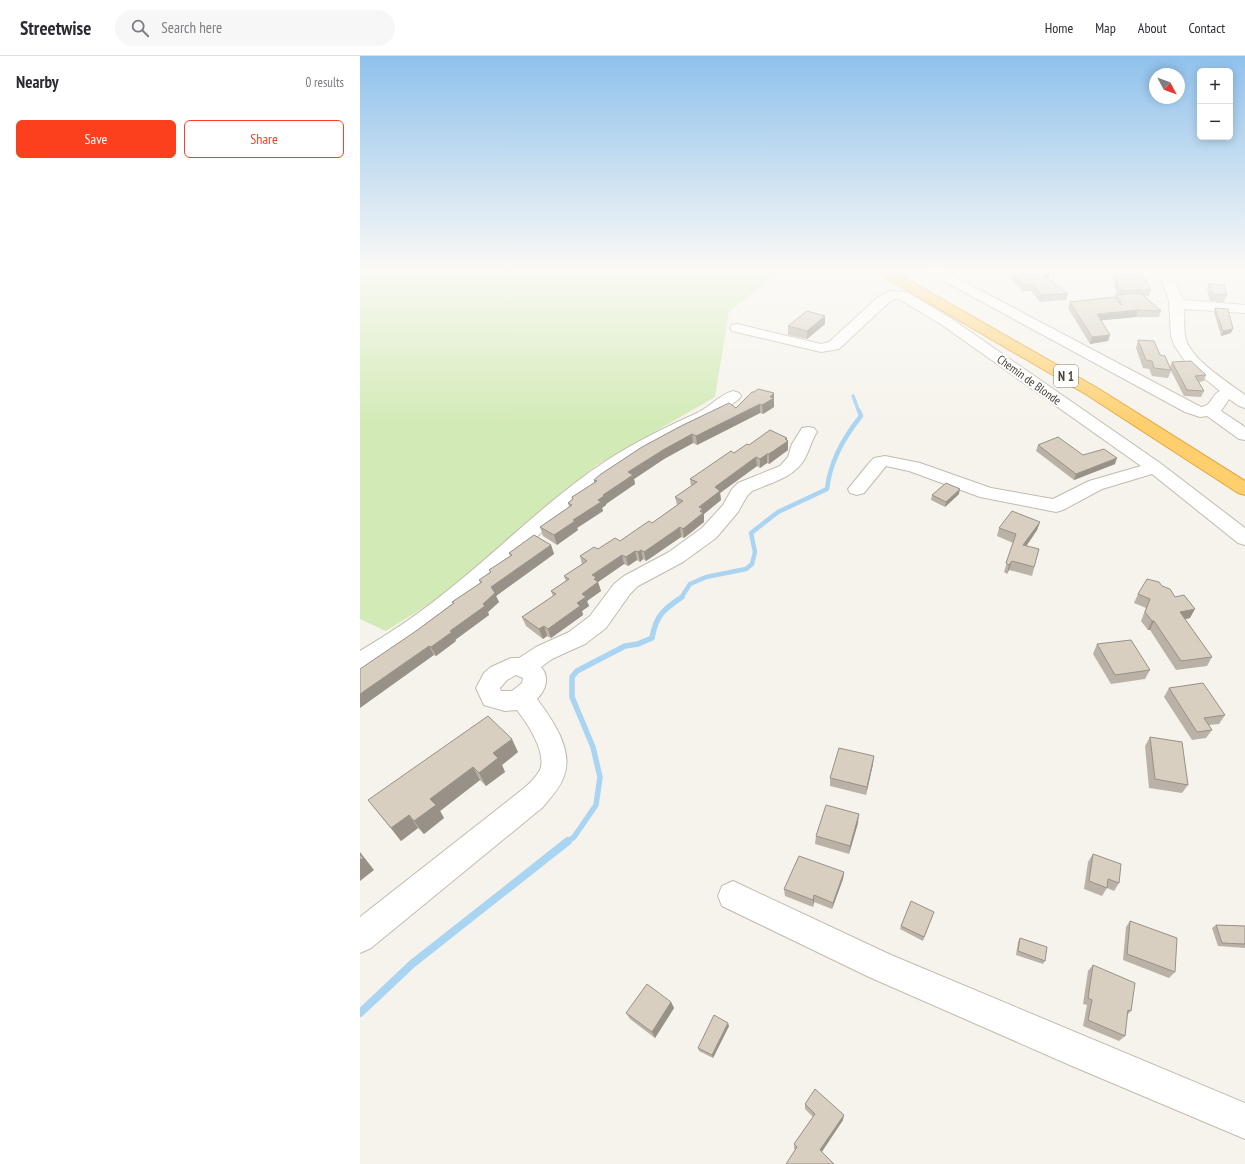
<!DOCTYPE html>
<meta charset="utf-8">
<style>
body{margin:0;font-family:"PT Sans Narrow",sans-serif;background:#f7f7f7;color:#2b2b33}
.controls{position:absolute;right:12px;top:12px;display:grid;overflow:hidden;border-radius:6px;box-shadow:0 2px 10px #0003}
.controls button{width:36px;height:36px;display:grid;place-items:center;padding:0;border:0;border-bottom:1px solid #e1e1e2;background:#fff;color:#2b2b33;font:20px sans-serif}
.compass{position:absolute;left:789px;top:12px;width:36px;height:36px;border-radius:50%;background:#fff;box-shadow:0 2px 10px #0003;rotate:131deg}
.list{margin:0;padding:0;list-style:none}
h2{display:flex;justify-content:space-between;align-items:center;height:52px;margin:0;padding:0 16px;font-size:17px}
h2 small{font-size:13px;font-weight:400;color:#7c7c81}
.actions{display:flex;gap:8px;padding:12px 16px}
.actions a{flex:1;padding:9px 0;border:1px solid #fc3f1d;border-radius:6px;text-align:center;font-size:14px;color:#fc3f1d}
.actions .main{background:#fc3f1d;color:#fff}
.icon{flex:none;width:22px;height:22px;fill:none;stroke:currentColor;stroke-width:2;stroke-linecap:round;stroke-linejoin:round}
.map{position:relative;flex:none;width:885px;height:1108px;overflow:hidden}
header{display:flex;align-items:center;gap:24px;box-sizing:border-box;height:56px;padding:0 20px;background:#fff;border-bottom:1px solid #e1e1e2}
header strong{font-size:19px}
nav{display:flex;gap:22px;margin-inline-start:auto;font-size:14px}
.search{width:280px;height:36px;background:#f7f7f7;display:flex;align-items:center;gap:10px;box-sizing:border-box;padding:0 14px;border-radius:22px;color:#7c7c81;font-size:15px}
main{display:flex}
aside{flex:1;background:#fff}
.map>svg:first-child{display:block}
.green{fill:#d2eab5}
.lines{fill:none;stroke-linecap:round;stroke-linejoin:round}
.stream-far3{stroke:#a9d4f2;stroke-width:3.5}
.stream-far2{stroke:#a9d4f2;stroke-width:4.5}
.stream-far1{stroke:#a9d4f2;stroke-width:5.5}
.stream{stroke:#a9d4f2;stroke-width:8}
.minor-casing{stroke:#c2bbae;stroke-width:2}
.highway-casing{stroke:#e0a43c;stroke-width:2}
.minor{fill:#fff;fill-rule:evenodd}
.highway{fill:#ffcf6e;fill-rule:evenodd}
.wall{fill:#bab2a6}
.shaded-wall{fill:#979187}
.building{fill:#d8cfc1;stroke:#979187}
.labels{text-anchor:middle;stroke-width:4;stroke-linejoin:round;paint-order:stroke}
.far-street-label{font-size:12px;fill:#4b4439;stroke:#fff}
.shield{fill:#fff;stroke:#817c74;stroke-width:1}
.shield-label{font-size:13px;font-weight:bold;fill:#4b4439}
</style>
<header>
<strong>Streetwise</strong>
<div class="search"><svg class="icon" aria-label="search" viewBox="0 0 24 24"><circle cx="10" cy="10" r="6"/><path d="M15 15l6 6"/></svg>Search here</div>
<nav><a>Home</a><a>Map</a><a>About</a><a>Contact</a></nav>
</header>
<main>
<aside>
<h2>Nearby<small>0 results</small></h2>
<ul class="list">
</ul>
<div class="actions"><a class="main">Save</a><a>Share</a></div>
</aside>
<div class="map">
<svg width="885" height="1108" viewBox="0 0 885 1108">
<rect width="100%" height="100%" fill="#f6f3ec"/>
<path class="green" d="M 0,214 L 426,214 L 412,221 L 369,256 L 355,341 L 237,409 L 85,538 L 26,575 L 0,563 Z"/>
<g class="lines">
<path class="stream-far3" d="M 493,340 L 499,356"/>
<path class="stream-far2" d="M 321,542 L 330,528 L 346,521 L 386,513 L 392,508 L 395,496 L 391,477 L 418,456 L 467,433 C 470,406 484,381 501,360 L 499,355"/>
<path class="stream-far1" d="M 207,786 L 214,781 L 236,749 L 240,721 L 233,691 L 212,641 L 212,621 L 217,615 L 265,590 L 278,588 L 292,582 C 296,559 304,553 322,541"/>
<path class="stream" d="M 0,957 L 52,908 L 208,785"/>
<g class="minor-casing">
<g id="minor">
<path d="M 567,214 L 582,214 L 841,351 C 852,350 851,339 860,335 L 827,308 L 814,289 L 811,280 L 809,245 L 798,214 L 810,214 L 823,244 L 885,249 L 885,257 L 824,253 C 825,263 823,274 826,284 C 833,305 868,326 885,339 L 885,352 L 879,350 L 869,343 L 861,355 L 885,371 L 885,384 L 879,383 L 847,360 L 840,361 L 825,356 L 569,217 Z"/>
<path d="M 531,235 L 547,236 L 592,263 L 800,407 L 885,472 L 885,489 L 878,487 L 792,418 L 742,433 L 703,454 L 696,456 L 620,441 L 549,415 L 526,410 L 504,437 L 497,439 L 490,437 L 488,433 L 510,406 L 514,402 L 525,400 L 560,407 L 631,432 L 693,443 L 729,425 L 781,410 L 582,269 L 539,243 L 534,243 L 528,247 L 479,293 L 461,296 L 372,275 L 370,272 L 372,269 L 377,268 L 461,288 L 469,286 L 518,241 Z"/>
<path d="M 373,335 L 379,337 L 381,340 L 379,343 L 352,363 L 302,386 L 258,413 L 223,440 L 107,542 L 58,581 L 8,613 L 0,616 L 0,595 C 32,576 63,555 92,531 C 143,490 191,441 246,405 C 275,386 306,371 337,357 C 350,351 359,339 373,335 Z"/>
<path d="M 448,371 L 454,372 L 457,376 C 451,385 449,396 444,404 C 433,422 410,427 392,435 L 387,440 L 378,456 L 356,482 L 323,506 L 278,530 L 270,538 L 246,572 L 225,588 L 192,603 L 181,611 C 190,621 186,634 177,643 C 192,663 214,694 204,720 C 200,732 191,741 183,751 L 11,892 L 0,897 L 0,861 L 163,733 C 169,728 176,721 180,714 C 187,696 167,667 157,654 L 145,655 L 124,649 L 116,632 L 124,617 L 131,611 L 151,602 L 159,602 L 176,591 L 209,576 L 230,560 L 254,528 L 264,520 L 309,496 L 342,472 L 363,449 L 372,433 L 378,427 L 420,410 L 428,401 L 432,388 L 442,372 ZM 156,619 L 163,622 L 162,627 L 152,635 L 141,635 L 140,632 L 147,624 Z"/>
<path d="M 373,825 L 531,899 L 885,1047 L 885,1083 L 712,1010 L 509,921 L 362,850 L 358,840 L 362,830 Z"/>
</g>
</g>
<g class="highway-casing">
<path id="highway" d="M 516,214 L 531,214 L 739,333 L 885,425 L 885,439 L 878,437 L 727,339 L 518,217 Z"/>
</g>
<use href="#minor" class="minor"/>
<use href="#highway" class="highway"/>
</g>
<g class="wall">
<path d="M 644,214 L 687,214 L 688,223 L 708,238 L 706,244 L 680,246 L 671,235 L 663,236 Z"/>
<path d="M 752,214 L 780,214 L 791,234 L 789,240 L 784,240 L 801,255 L 799,261 L 776,261 L 741,264 L 750,279 L 748,285 L 730,288 L 708,252 L 710,246 L 755,241 L 755,239 L 758,239 L 756,237 Z"/>
<path d="M 849,228 L 867,239 L 864,246 L 850,245 L 847,235 Z"/>
<path d="M 855,252 L 871,277 L 861,280 L 854,256 Z"/>
<path d="M 465,260 L 465,268 L 447,283 L 428,279 L 428,270 Z"/>
<path d="M 778,284 L 800,299 L 810,311 L 812,306 L 846,319 L 844,325 L 839,326 L 844,335 L 841,341 L 824,340 L 811,315 L 808,322 L 792,320 L 789,313 L 783,312 L 776,292 Z"/>
<path d="M 414,337 L 414,351 L 403,358 L 400,357 L 337,389 L 333,387 L 304,403 L 274,423 L 275,428 L 246,448 L 246,449 L 242,452 L 243,455 L 217,472 L 218,474 L 197,489 L 183,480 L 180,471 L 209,451 L 208,447 L 212,443 L 212,441 L 234,427 L 234,424 L 376,352 Z"/>
<path d="M 427,384 L 428,385 L 428,394 L 409,408 L 407,407 L 400,412 L 397,410 L 360,437 L 361,444 L 344,458 L 344,466 L 324,482 L 321,481 L 286,505 L 283,503 L 280,506 L 277,504 L 268,510 L 264,508 L 238,526 L 241,535 L 227,545 L 229,550 L 222,555 L 223,559 L 191,582 L 187,580 L 183,583 L 166,570 L 162,561 L 193,540 L 191,535 L 206,525 L 204,520 L 222,508 L 220,500 L 260,485 L 292,467 L 317,449 L 315,441 L 331,430 L 330,423 L 374,397 L 389,389 Z"/>
<path d="M 678,389 L 723,399 L 755,408 L 714,424 L 676,395 Z"/>
<path d="M 599,438 L 585,451 L 571,444 L 572,439 Z"/>
<path d="M 680,466 L 677,474 L 666,490 L 679,493 L 672,520 L 649,514 L 647,518 L 644,516 L 653,487 L 637,480 L 639,472 Z"/>
<path d="M 191,489 L 194,498 L 136,540 L 139,546 L 128,556 L 129,559 L 95,584 L 96,585 L 76,600 L 74,599 L 56,575 L 93,547 L 92,546 L 120,527 L 119,524 L 130,516 L 129,514 L 150,500 L 149,497 Z"/>
<path d="M 802,530 L 830,562 L 825,563 L 852,601 L 847,610 L 816,614 L 790,574 L 788,574 L 781,565 L 786,552 L 774,547 L 778,538 Z"/>
<path d="M 737,588 L 790,614 L 785,623 L 751,628 L 733,598 Z"/>
<path d="M 809,632 L 865,659 L 859,668 L 849,669 L 852,674 L 846,682 L 832,684 L 804,641 Z"/>
<path d="M 790,681 L 828,729 L 822,737 L 789,732 L 785,690 Z"/>
<path d="M 158,696 L 142,709 L 145,716 L 126,730 L 120,724 L 80,755 L 84,762 L 64,778 L 58,772 L 41,785 L 8,744 Z"/>
<path d="M 513,708 L 506,739 L 470,730 L 470,722 Z"/>
<path d="M 498,767 L 489,798 L 455,788 L 456,780 Z"/>
<path d="M 733,798 L 759,827 L 754,835 L 747,832 L 742,840 L 724,833 L 728,806 Z"/>
<path d="M 484,816 L 483,823 L 472,853 L 454,846 L 453,851 L 425,840 L 424,833 Z"/>
<path d="M 573,859 L 563,885 L 540,873 L 541,870 Z"/>
<path d="M 770,865 L 815,916 L 809,922 L 763,904 L 766,871 Z"/>
<path d="M 856,869 L 885,870 L 885,892 L 858,890 L 852,872 Z"/>
<path d="M 660,882 L 685,905 L 683,908 L 656,899 L 658,886 Z"/>
<path d="M 733,909 L 771,955 L 767,959 L 765,980 L 759,985 L 723,970 L 727,949 L 723,948 L 728,915 Z"/>
<path d="M 311,946 L 314,952 L 295,982 L 270,963 L 266,957 Z"/>
<path d="M 369,970 L 353,1002 L 339,995 L 338,992 Z"/>
<path d="M 445,1048 L 483,1064 L 462,1096 L 436,1094 L 434,1093 L 434,1088 L 453,1061 L 445,1053 Z"/>
</g>
<g class="shaded-wall">
<path d="M 690,218 L 688,224 L 683,219 Z"/>
<path d="M 778,254 L 776,261 L 735,265 L 737,258 Z"/>
<path d="M 465,260 L 465,268 L 447,283 L 447,275 Z"/>
<path d="M 873,273 L 871,277 L 861,280 L 863,275 Z"/>
<path d="M 750,279 L 748,285 L 730,288 L 732,281 Z"/>
<path d="M 414,337 L 414,351 L 403,358 L 402,349 Z"/>
<path d="M 400,348 L 400,357 L 337,389 L 336,380 Z"/>
<path d="M 332,378 L 333,387 L 304,403 L 274,423 L 275,428 L 246,448 L 246,449 L 242,452 L 243,455 L 217,472 L 218,474 L 197,489 L 194,479 L 238,444 L 268,416 L 303,394 Z"/>
<path d="M 427,382 L 427,386 L 428,385 L 428,394 L 409,408 L 409,398 Z"/>
<path d="M 407,398 L 407,407 L 400,412 L 400,403 Z"/>
<path d="M 396,401 L 397,410 L 360,437 L 361,444 L 344,458 L 344,466 L 324,482 L 323,473 L 355,431 Z"/>
<path d="M 757,402 L 755,408 L 714,424 L 716,418 Z"/>
<path d="M 600,433 L 599,438 L 585,451 L 586,446 Z"/>
<path d="M 680,466 L 677,474 L 661,498 L 663,489 Z"/>
<path d="M 320,471 L 321,481 L 286,505 L 284,496 Z"/>
<path d="M 191,489 L 194,498 L 136,540 L 139,546 L 128,556 L 129,559 L 95,584 L 96,585 L 76,600 L 71,591 L 123,548 L 131,531 Z"/>
<path d="M 281,494 L 283,503 L 280,506 L 278,496 Z"/>
<path d="M 275,495 L 277,504 L 268,510 L 266,501 Z"/>
<path d="M 262,499 L 264,508 L 238,526 L 241,535 L 227,545 L 229,550 L 222,555 L 223,559 L 191,582 L 188,573 L 217,547 L 232,519 Z"/>
<path d="M 652,505 L 649,514 L 647,518 L 649,509 Z"/>
<path d="M 835,553 L 830,562 L 816,565 L 820,556 Z"/>
<path d="M 792,565 L 794,565 L 790,574 L 788,574 Z"/>
<path d="M 184,570 L 187,580 L 183,583 L 179,573 Z"/>
<path d="M 69,590 L 74,599 L 0,652 L 0,638 Z"/>
<path d="M 152,683 L 158,696 L 142,709 L 145,716 L 126,730 L 119,717 L 133,697 Z"/>
<path d="M 514,700 L 513,708 L 506,739 L 507,731 Z"/>
<path d="M 113,711 L 120,724 L 80,755 L 84,762 L 64,778 L 54,765 L 70,743 Z"/>
<path d="M 499,758 L 498,767 L 489,798 L 490,790 Z"/>
<path d="M 49,759 L 58,772 L 41,785 L 31,772 Z"/>
<path d="M 0,796 L 14,814 L 0,825 Z"/>
<path d="M 484,816 L 483,823 L 472,853 L 473,847 Z"/>
<path d="M 454,839 L 454,846 L 453,851 L 453,844 Z"/>
<path d="M 311,946 L 314,952 L 295,982 L 292,976 Z"/>
<path d="M 368,967 L 369,970 L 353,1002 L 352,999 Z"/>
<path d="M 484,1059 L 483,1064 L 460,1098 L 460,1094 Z"/>
</g>
<g class="building">
<path d="M 651,214 L 687,214 L 690,218 L 683,219 L 708,238 L 682,239 L 673,229 L 665,229 Z"/>
<path d="M 755,214 L 780,214 L 791,234 L 763,235 L 758,231 Z"/>
<path d="M 849,228 L 864,229 L 867,239 L 853,238 Z"/>
<path d="M 781,237 L 801,255 L 778,254 L 737,258 L 750,279 L 732,281 L 710,246 L 755,241 L 761,249 L 760,244 L 755,239 Z"/>
<path d="M 855,252 L 868,253 L 873,273 L 863,275 Z"/>
<path d="M 447,255 L 465,260 L 447,275 L 428,270 Z"/>
<path d="M 778,284 L 794,285 L 800,299 L 805,300 L 811,314 L 794,312 L 792,305 L 786,304 Z"/>
<path d="M 831,305 L 846,319 L 835,320 L 844,335 L 827,334 L 812,306 Z"/>
<path d="M 398,333 L 414,337 L 410,341 L 414,342 L 402,349 L 400,348 L 336,380 L 332,378 L 303,394 L 268,416 L 273,419 L 243,439 L 244,440 L 238,444 L 241,446 L 213,464 L 215,465 L 194,479 L 180,471 L 212,449 L 208,447 L 213,443 L 212,441 L 237,425 L 234,424 L 241,418 L 282,391 L 321,370 L 369,347 L 376,352 L 392,336 L 394,336 Z"/>
<path d="M 410,374 L 427,382 L 425,383 L 428,385 L 409,398 L 407,398 L 400,403 L 396,401 L 355,431 L 360,435 L 339,451 L 343,453 L 340,455 L 343,457 L 323,473 L 320,471 L 284,496 L 281,494 L 278,496 L 275,495 L 266,501 L 262,499 L 232,519 L 236,521 L 234,523 L 238,526 L 222,538 L 226,541 L 217,547 L 220,550 L 188,573 L 184,570 L 179,573 L 162,561 L 196,538 L 191,535 L 209,523 L 204,520 L 227,505 L 220,500 L 234,491 L 238,493 L 255,482 L 260,485 L 289,465 L 292,467 L 323,445 L 315,441 L 337,426 L 330,423 L 371,395 L 374,397 L 387,388 L 389,389 Z"/>
<path d="M 698,381 L 723,399 L 744,393 L 757,402 L 716,418 L 678,389 Z"/>
<path d="M 586,427 L 600,433 L 586,446 L 572,439 Z"/>
<path d="M 652,455 L 680,466 L 663,489 L 679,493 L 674,511 L 652,505 L 649,509 L 646,507 L 656,478 L 639,472 Z"/>
<path d="M 174,479 L 191,489 L 131,531 L 135,537 L 123,548 L 125,550 L 90,575 L 92,576 L 71,591 L 69,590 L 0,638 L 0,613 L 56,575 L 94,547 L 92,546 L 122,526 L 119,524 L 131,516 L 129,514 L 152,499 L 149,497 Z"/>
<path d="M 787,523 L 799,526 L 802,530 L 810,533 L 815,541 L 824,539 L 835,553 L 820,556 L 852,601 L 821,605 L 794,565 L 792,565 L 785,556 L 790,543 L 778,538 Z"/>
<path d="M 771,584 L 790,614 L 755,619 L 737,588 Z"/>
<path d="M 843,627 L 865,659 L 844,662 L 852,674 L 837,676 L 809,632 Z"/>
<path d="M 128,660 L 152,683 L 133,697 L 138,702 L 119,717 L 113,711 L 70,743 L 76,749 L 54,765 L 49,759 L 31,772 L 8,744 Z"/>
<path d="M 790,681 L 822,686 L 828,729 L 795,723 Z"/>
<path d="M 479,692 L 514,700 L 507,731 L 470,722 Z"/>
<path d="M 466,749 L 499,758 L 490,790 L 456,780 Z"/>
<path d="M 0,798 L 3,802 L 0,804 Z"/>
<path d="M 733,798 L 761,808 L 759,827 L 748,823 L 747,832 L 729,825 Z"/>
<path d="M 439,800 L 484,816 L 473,847 L 454,839 L 453,844 L 424,833 Z"/>
<path d="M 551,845 L 574,856 L 564,881 L 541,870 Z"/>
<path d="M 770,865 L 817,882 L 815,916 L 767,898 Z"/>
<path d="M 856,869 L 885,870 L 885,888 L 862,887 Z"/>
<path d="M 660,882 L 687,891 L 685,905 L 658,895 Z"/>
<path d="M 733,909 L 775,927 L 771,955 L 768,954 L 765,980 L 728,964 L 732,944 L 728,942 Z"/>
<path d="M 287,928 L 311,946 L 292,976 L 266,957 Z"/>
<path d="M 354,959 L 368,967 L 352,999 L 338,992 Z"/>
<path d="M 455,1033 L 484,1059 L 460,1094 L 474,1108 L 426,1108 L 437,1091 L 434,1088 L 455,1058 L 445,1048 Z"/>
</g>
<linearGradient id="sky" x2="0" y2="1"><stop stop-color="#8fc1ec"/><stop offset="0.58" stop-color="#fbfaf6"/><stop offset="1" stop-color="#fbfaf6" stop-opacity="0"/></linearGradient>
<rect width="885" height="369" fill="url(#sky)"/>
<g class="labels">
<g class="far-street-label">
<text transform="translate(669 324) rotate(36)" y="4">Chemin de Blonde</text>
</g>
<rect class="shield" x="694" y="309" width="24" height="22" rx="3"/>
<g class="shield-label">
<text x="706" y="325">N 1</text>
</g>
</g>
</svg>
<div class="controls">
<button>+</button>
<button>−</button>
</div>
<svg class="compass" viewBox="-18 -18 36 36"><path d="M0-13l5 13h-10z" fill="#e53935"/><path d="M0 13l5-13h-10z" fill="#7c7c81"/></svg>
</div>
</main>
